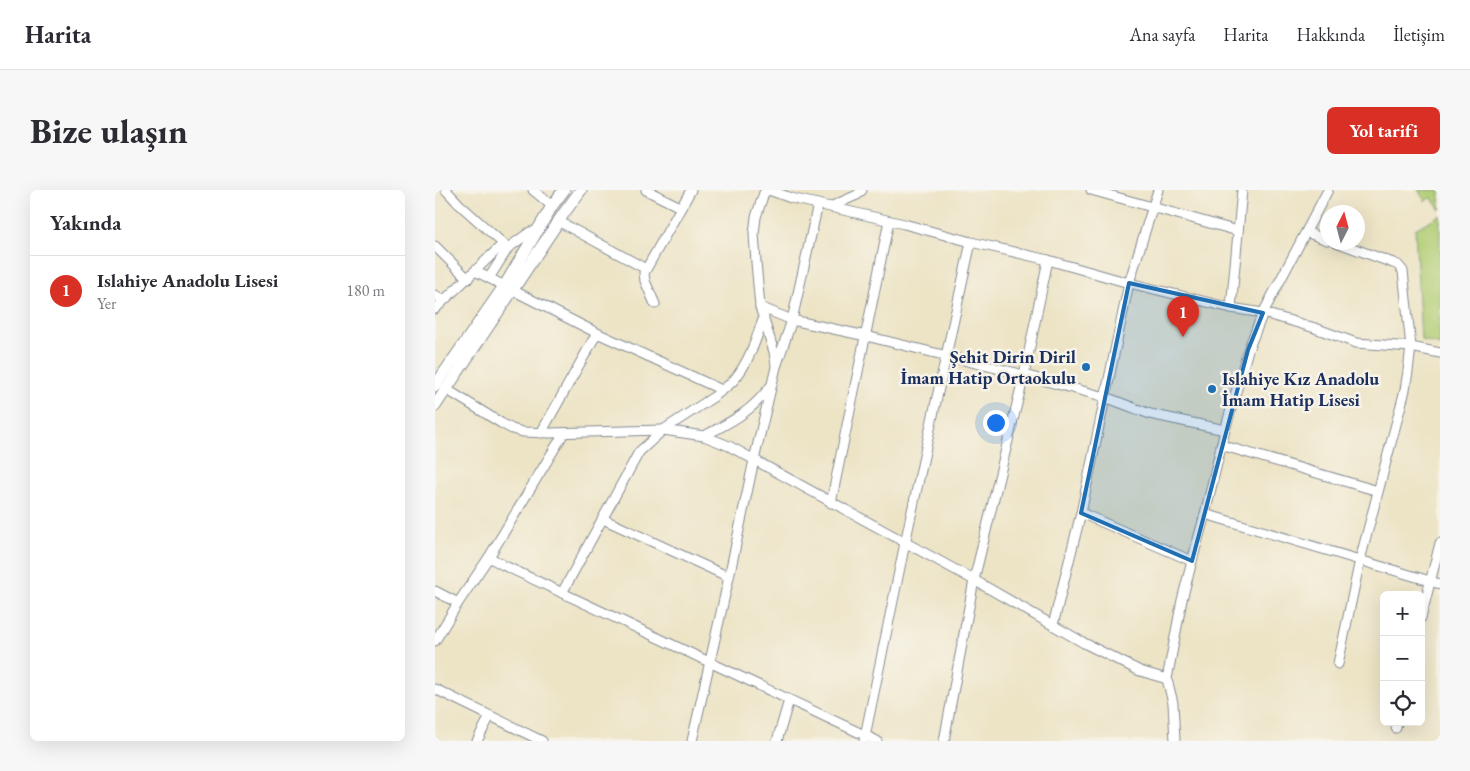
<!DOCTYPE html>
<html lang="tr">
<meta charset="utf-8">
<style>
body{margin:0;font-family:"EB Garamond",serif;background:#f7f7f7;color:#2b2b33}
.controls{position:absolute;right:15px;bottom:15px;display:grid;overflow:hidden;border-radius:8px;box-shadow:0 5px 20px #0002}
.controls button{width:45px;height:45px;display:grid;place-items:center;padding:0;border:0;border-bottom:1px solid #e1e1e2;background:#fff;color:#2b2b33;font:25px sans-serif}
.compass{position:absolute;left:885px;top:15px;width:45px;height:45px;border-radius:50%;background:#fff;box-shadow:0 5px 20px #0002;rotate:6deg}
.you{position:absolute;left:560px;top:232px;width:18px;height:18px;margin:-12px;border:4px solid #fff;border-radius:50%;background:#1a73e8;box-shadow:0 0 0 8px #1a73e833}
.badge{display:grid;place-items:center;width:32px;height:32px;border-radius:50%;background:#d93025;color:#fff;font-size:16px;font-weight:700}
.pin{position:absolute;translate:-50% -41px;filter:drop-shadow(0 1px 2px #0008)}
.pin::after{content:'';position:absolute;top:26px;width:18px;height:15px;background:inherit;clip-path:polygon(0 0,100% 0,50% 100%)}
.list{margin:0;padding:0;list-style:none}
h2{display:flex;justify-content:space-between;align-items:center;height:65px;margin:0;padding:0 20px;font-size:21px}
h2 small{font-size:16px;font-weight:400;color:#7c7c81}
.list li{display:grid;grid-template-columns:32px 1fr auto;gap:15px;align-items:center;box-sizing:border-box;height:70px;padding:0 20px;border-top:1px solid #e1e1e2}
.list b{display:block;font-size:19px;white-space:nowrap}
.list p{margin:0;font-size:16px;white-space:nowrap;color:#7c7c81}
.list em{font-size:16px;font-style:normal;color:#7c7c81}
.icon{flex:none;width:28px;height:28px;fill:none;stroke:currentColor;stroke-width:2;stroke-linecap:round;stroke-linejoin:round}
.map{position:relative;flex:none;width:1005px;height:551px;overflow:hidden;border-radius:8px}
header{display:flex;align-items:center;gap:30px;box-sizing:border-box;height:70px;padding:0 25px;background:#fff;border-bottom:1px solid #e1e1e2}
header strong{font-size:24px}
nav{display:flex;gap:28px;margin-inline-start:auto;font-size:18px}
.intro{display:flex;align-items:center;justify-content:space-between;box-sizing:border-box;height:120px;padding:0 30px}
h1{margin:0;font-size:35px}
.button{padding:12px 22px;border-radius:8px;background:#d93025;color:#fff;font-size:18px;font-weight:700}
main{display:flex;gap:30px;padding:0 30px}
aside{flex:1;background:#fff;border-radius:8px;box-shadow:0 5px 20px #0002}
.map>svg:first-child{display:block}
.green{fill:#b1ce75;stroke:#667e6a}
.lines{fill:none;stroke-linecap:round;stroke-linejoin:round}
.minor-casing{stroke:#848a92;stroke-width:11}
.major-casing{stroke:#848a92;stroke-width:13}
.minor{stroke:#fff;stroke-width:9}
.major{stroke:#fff;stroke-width:11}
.marked{fill:#1f6fb2;fill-opacity:0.2;stroke:#1f6fb2;stroke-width:4;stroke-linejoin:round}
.poi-dot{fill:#1f6fb2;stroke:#f7f3e8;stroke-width:2}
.labels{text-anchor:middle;stroke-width:5;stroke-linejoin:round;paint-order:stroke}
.poi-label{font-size:18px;font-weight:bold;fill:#1b2f5e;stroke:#f7f3e8;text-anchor:end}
</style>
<header>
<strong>Harita</strong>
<nav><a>Ana sayfa</a><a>Harita</a><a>Hakkında</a><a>İletişim</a></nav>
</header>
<div class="intro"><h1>Bize ulaşın</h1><a class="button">Yol tarifi</a></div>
<main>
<aside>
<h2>Yakında<small></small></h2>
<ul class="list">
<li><span class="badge">1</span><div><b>Islahiye Anadolu Lisesi</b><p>Yer</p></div><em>180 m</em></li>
</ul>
</aside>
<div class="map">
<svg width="1005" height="551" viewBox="0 0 1005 551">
<rect width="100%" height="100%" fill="#f7f3e8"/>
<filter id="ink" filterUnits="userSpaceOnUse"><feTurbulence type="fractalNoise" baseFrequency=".02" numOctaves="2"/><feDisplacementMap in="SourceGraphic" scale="10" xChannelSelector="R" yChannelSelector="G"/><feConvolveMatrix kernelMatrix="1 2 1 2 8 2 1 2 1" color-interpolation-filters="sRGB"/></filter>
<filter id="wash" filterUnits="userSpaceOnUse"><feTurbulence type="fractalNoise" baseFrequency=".0096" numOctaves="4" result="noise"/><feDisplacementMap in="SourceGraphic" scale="20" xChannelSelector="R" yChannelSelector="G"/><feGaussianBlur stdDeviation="1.12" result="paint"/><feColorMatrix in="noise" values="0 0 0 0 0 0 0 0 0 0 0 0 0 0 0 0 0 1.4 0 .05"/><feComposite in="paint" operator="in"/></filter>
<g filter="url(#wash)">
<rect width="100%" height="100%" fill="#ede4c6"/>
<g class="green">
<path d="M 983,0 L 1005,0 L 1005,20 L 996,7 L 990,11 Z"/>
<path d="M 1005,25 L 1005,155 L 986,150 L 980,39 Z"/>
</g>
</g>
<g filter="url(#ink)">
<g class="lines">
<g class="minor-casing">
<g id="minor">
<path d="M 11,0 L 24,14 L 73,58"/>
<path d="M 98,0 L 117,16"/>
<path d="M 211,0 L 245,17"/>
<path d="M 334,0 L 356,8 L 469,34 L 536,52 L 613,70 L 694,93 L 796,118 L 828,123 L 853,130 L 880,138 L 921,153 L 976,157 L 1005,163"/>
<path d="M 334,0 L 329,3 L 321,27 L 319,44 L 321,72 L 325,117 L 339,162 L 341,175"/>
<path d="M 656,0 L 803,41"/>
<path d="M 397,16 L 422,5 L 427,0"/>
<path d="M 123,31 L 211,79"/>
<path d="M 871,42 L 892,50"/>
<path d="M 901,52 L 958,73 L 963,75 L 968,81 L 976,157 L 973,181 L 970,200 L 925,370 L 903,474"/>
<path d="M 0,56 L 33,89"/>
<path d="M 40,81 L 162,143 L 287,200"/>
<path d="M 54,88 L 73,58 L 95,42 L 102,41"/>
<path d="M 0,105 L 9,110"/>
<path d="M 220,114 L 210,91 L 209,83 L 256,0"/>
<path d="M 325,117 L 357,130 L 431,146 L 589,185 L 670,207 L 715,224 L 790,240"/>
<path d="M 796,118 L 807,0"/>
<path d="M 0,119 L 68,54"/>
<path d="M 11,199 L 66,233 L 77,239 L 88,242 L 115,243 L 228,240 L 269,246 L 294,256 L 539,390 L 649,453 L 705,481 L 732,489 L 747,410 L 757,371 L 770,324 L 790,240 L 813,160 L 828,123 L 893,0"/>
<path d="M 106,243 L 162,143"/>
<path d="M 269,246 C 296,232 316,222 335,197"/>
<path d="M 786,255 L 943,301"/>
<path d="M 396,313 L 454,31"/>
<path d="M 646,323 L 757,371"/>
<path d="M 770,324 L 1005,394"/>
<path d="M 168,329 L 294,387"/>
<path d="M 54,367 L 68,375 L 442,551"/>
<path d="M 0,401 L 23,413"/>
<path d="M 127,403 L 204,262 L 228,240 L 280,206 C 286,201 292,197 298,191 C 314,173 321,149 329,127"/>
<path d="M 986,428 L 1005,353"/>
<path d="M 618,435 L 646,323 L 694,93 L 723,0"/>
<path d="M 0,451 L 23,413 L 54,367 L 129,243"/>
<path d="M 732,489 L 738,513 L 740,551"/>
<path d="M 0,499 L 107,551"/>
<path d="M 961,538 L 962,532"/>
<path d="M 42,551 L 55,526"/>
<path d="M 257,551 L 294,387 L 319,270 L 341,177 L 357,130 L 383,14"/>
<path d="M 342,551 L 354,510"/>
<path d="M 429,551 L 470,353 L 536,52"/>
<path d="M 509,551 L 539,390 L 589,185 L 613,70"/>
</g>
</g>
<g class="major-casing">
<g id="major">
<path d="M 0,196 L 70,95 L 117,16 L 129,0"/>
<path d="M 0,216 L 129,23 L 146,0"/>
</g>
</g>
<use href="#minor" class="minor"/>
<use href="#major" class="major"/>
</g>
</g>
<path class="marked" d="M 694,93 L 828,123 L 813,160 L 757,371 L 646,323 Z"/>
<g class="poi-dot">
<circle cx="651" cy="177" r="5"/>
<circle cx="777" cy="199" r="5"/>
</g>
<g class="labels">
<g class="poi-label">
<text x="641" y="173">Şehit Dirin Diril<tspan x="641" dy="21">İmam Hatip Ortaokulu</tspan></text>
<text x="787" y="195" text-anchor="start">Islahiye Kız Anadolu<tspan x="787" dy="21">İmam Hatip Lisesi</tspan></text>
</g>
</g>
</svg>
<div class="controls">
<button>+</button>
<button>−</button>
<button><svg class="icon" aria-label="locate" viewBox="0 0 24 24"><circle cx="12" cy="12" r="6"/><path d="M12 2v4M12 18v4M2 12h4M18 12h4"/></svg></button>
</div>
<svg class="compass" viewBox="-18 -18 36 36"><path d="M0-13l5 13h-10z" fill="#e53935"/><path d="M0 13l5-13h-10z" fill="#7c7c81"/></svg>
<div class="you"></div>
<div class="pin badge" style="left:748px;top:147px">1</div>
</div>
</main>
